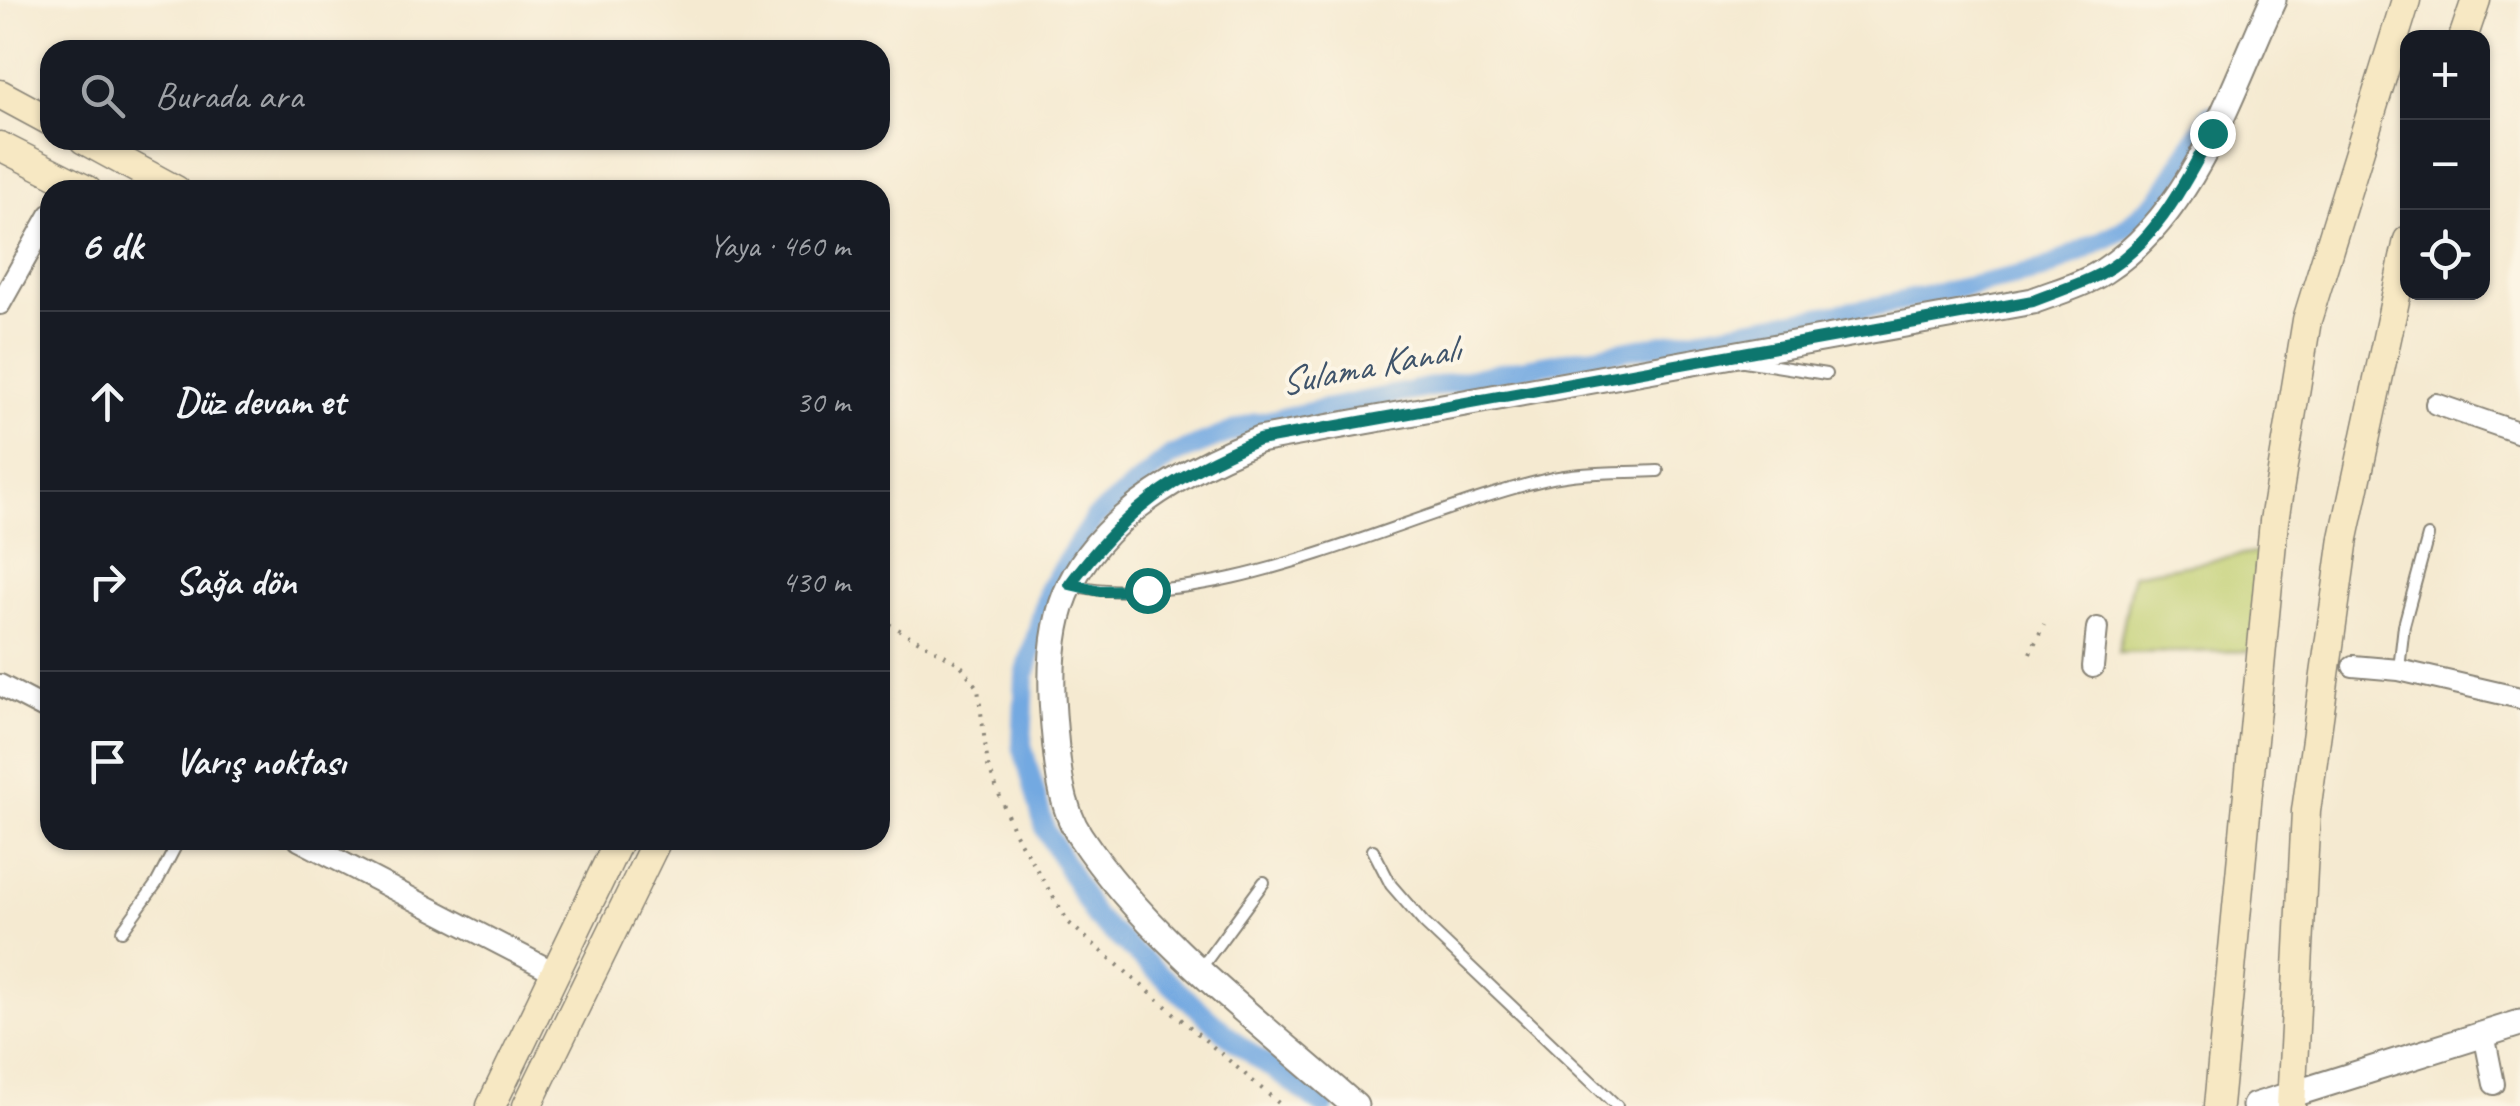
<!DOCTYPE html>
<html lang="tr">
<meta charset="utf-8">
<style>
body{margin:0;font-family:Caveat,sans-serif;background:#20242c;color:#f1f3f6}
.controls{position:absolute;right:30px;top:30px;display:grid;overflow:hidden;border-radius:20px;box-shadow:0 2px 8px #0004}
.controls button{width:90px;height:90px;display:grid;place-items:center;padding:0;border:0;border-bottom:2px solid #363941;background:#171b24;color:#f1f3f6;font:50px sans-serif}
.stop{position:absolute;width:30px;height:30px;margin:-22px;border:8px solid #0f766e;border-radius:50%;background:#fff}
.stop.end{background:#0f766e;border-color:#fff;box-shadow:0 2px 10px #0008}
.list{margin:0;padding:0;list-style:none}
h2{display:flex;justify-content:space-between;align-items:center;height:130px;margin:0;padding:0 40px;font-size:42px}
h2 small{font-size:32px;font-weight:400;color:#9ea1a6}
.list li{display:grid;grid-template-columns:65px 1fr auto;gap:30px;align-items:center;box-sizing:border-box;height:180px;padding:0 40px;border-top:2px solid #363941}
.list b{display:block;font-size:38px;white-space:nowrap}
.list em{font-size:32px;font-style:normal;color:#9ea1a6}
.icon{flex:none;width:55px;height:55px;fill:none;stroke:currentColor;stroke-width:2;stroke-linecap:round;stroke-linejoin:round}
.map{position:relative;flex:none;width:2520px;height:1106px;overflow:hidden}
.search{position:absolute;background:#171b24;box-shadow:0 2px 8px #0004;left:40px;top:40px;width:850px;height:110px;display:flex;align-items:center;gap:25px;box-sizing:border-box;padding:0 35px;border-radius:30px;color:#9ea1a6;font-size:38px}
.panel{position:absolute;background:#171b24;box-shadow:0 2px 8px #0004;left:40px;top:180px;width:850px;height:670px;border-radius:30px}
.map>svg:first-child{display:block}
.green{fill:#bfce70;stroke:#6e7546;stroke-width:2.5}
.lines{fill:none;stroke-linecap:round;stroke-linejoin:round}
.canal{stroke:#73a9e1;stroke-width:20}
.service-casing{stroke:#888376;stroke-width:14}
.minor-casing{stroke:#888376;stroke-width:24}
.tertiary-casing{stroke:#888376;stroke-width:29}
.secondary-casing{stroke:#888376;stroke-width:31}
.path{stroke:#888376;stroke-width:4;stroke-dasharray:2.5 8;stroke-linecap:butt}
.service{stroke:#fff;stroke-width:10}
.minor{stroke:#fff;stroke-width:20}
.tertiary{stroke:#fff;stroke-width:25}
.secondary{stroke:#f7e8c3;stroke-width:28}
.route{stroke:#0f766e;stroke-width:12}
.labels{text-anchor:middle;stroke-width:8;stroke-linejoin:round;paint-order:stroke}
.water-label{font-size:38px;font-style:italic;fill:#3f546b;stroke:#fcf5e5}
</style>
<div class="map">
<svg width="2520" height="1106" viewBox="0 0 2520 1106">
<rect width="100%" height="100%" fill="#fcf5e5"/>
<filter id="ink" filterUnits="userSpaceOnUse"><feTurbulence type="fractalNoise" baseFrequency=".01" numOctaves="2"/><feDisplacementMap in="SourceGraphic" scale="20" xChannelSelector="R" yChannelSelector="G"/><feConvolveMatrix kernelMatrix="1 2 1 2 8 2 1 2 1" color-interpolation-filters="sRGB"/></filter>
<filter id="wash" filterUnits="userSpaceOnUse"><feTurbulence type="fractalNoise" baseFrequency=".0048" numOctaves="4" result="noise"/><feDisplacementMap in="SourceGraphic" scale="40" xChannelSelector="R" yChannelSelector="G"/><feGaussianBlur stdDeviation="2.25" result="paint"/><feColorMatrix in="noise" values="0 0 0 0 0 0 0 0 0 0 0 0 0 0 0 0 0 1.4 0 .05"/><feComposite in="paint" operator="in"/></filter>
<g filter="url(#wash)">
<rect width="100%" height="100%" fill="#f5ead1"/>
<path class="green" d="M 2260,552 L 2254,651 L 2118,653 L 2133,574 Z"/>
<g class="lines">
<path class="canal" d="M 1324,1106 L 1238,1044 L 1095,917 L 1045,829 L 1022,745 L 1025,676 L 1049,588 L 1094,519 L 1171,456 L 1251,424 L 1514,370 L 1880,306 L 2043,270 L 2123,230 L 2160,198 L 2210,115"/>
</g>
</g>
<g filter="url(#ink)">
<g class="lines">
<g class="service-casing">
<g id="service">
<path d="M 1744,361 L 1826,374"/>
<path d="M 1071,585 C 1215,616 1402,514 1544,480 C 1580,471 1621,473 1658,471"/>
<path d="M 2399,669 L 2404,625 L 2428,536"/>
<path d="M 1373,850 L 1391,885 L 1424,923 L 1617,1106"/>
<path d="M 122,931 L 156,884 L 179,840"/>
<path d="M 1201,968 L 1264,882"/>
</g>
</g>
<g class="minor-casing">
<g id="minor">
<path d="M 0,304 L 50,215"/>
<path d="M 2436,404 L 2520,433"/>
<path d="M 2353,666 L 2399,670 L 2520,698"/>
<path d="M 2093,667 L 2097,628"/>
<path d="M 0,685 L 50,711"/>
<path d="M 299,840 L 556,973"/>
<path d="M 2484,1034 L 2494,1084"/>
</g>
</g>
<g class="tertiary-casing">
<g id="tertiary">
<path d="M 1355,1106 C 1262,1024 1149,940 1080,836 C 1060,806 1057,761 1054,726 C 1050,683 1050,625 1070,585 C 1105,513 1189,468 1259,440 L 2033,301 C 2056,292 2083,285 2104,271 C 2194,213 2230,93 2273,0"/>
<path d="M 2255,1106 L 2520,1023"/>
</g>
</g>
<g class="secondary-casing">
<g id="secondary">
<path d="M 2463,38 L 2476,0"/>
<path d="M 0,94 L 50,121"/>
<path d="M 84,140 L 176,190"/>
<path d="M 0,146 L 87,190"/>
<path d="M 491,1106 L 619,840"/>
<path d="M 527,1106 L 657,840"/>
<path d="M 2218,1106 L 2274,521 L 2307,320 L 2406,0"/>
<path d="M 2291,1106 L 2306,811 L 2344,538 L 2408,240"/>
</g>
</g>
<g class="path">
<path d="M 880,619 L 960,664 L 978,689 L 988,766 L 1014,832 L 1069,923 L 1282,1106"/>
<path d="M 2030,653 L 2044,624"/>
</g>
<use href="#service" class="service"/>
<use href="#minor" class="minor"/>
<use href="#tertiary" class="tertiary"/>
<use href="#secondary" class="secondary"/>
</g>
</g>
<g class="lines" filter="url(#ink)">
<path class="route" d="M 1147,590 L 1100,591 L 1070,584 C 1123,512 1176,473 1259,440 L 2033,301 C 2055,292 2079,285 2100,274 C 2154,245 2184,185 2212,133"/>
</g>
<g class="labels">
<g class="water-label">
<text transform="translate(1369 365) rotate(-11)" y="13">Sulama Kanalı</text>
</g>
</g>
</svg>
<div class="controls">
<button>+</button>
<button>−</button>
<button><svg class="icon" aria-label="locate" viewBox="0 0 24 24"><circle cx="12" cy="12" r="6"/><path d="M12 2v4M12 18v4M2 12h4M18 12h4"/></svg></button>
</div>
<div class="stop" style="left:1147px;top:590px"></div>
<div class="stop end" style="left:2212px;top:133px"></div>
<div class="search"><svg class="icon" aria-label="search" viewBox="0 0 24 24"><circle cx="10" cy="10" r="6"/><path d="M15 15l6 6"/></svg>Burada ara</div>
<section class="panel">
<h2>6 dk<small>Yaya · 460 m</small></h2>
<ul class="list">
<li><svg class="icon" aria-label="ahead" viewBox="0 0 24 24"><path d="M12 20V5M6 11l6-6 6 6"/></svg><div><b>Düz devam et</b></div><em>30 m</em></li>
<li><svg class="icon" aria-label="right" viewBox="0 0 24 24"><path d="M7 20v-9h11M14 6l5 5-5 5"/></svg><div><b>Sağa dön</b></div><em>430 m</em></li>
<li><svg class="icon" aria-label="arrive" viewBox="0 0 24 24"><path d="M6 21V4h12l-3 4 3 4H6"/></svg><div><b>Varış noktası</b></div></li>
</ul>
</section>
</div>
